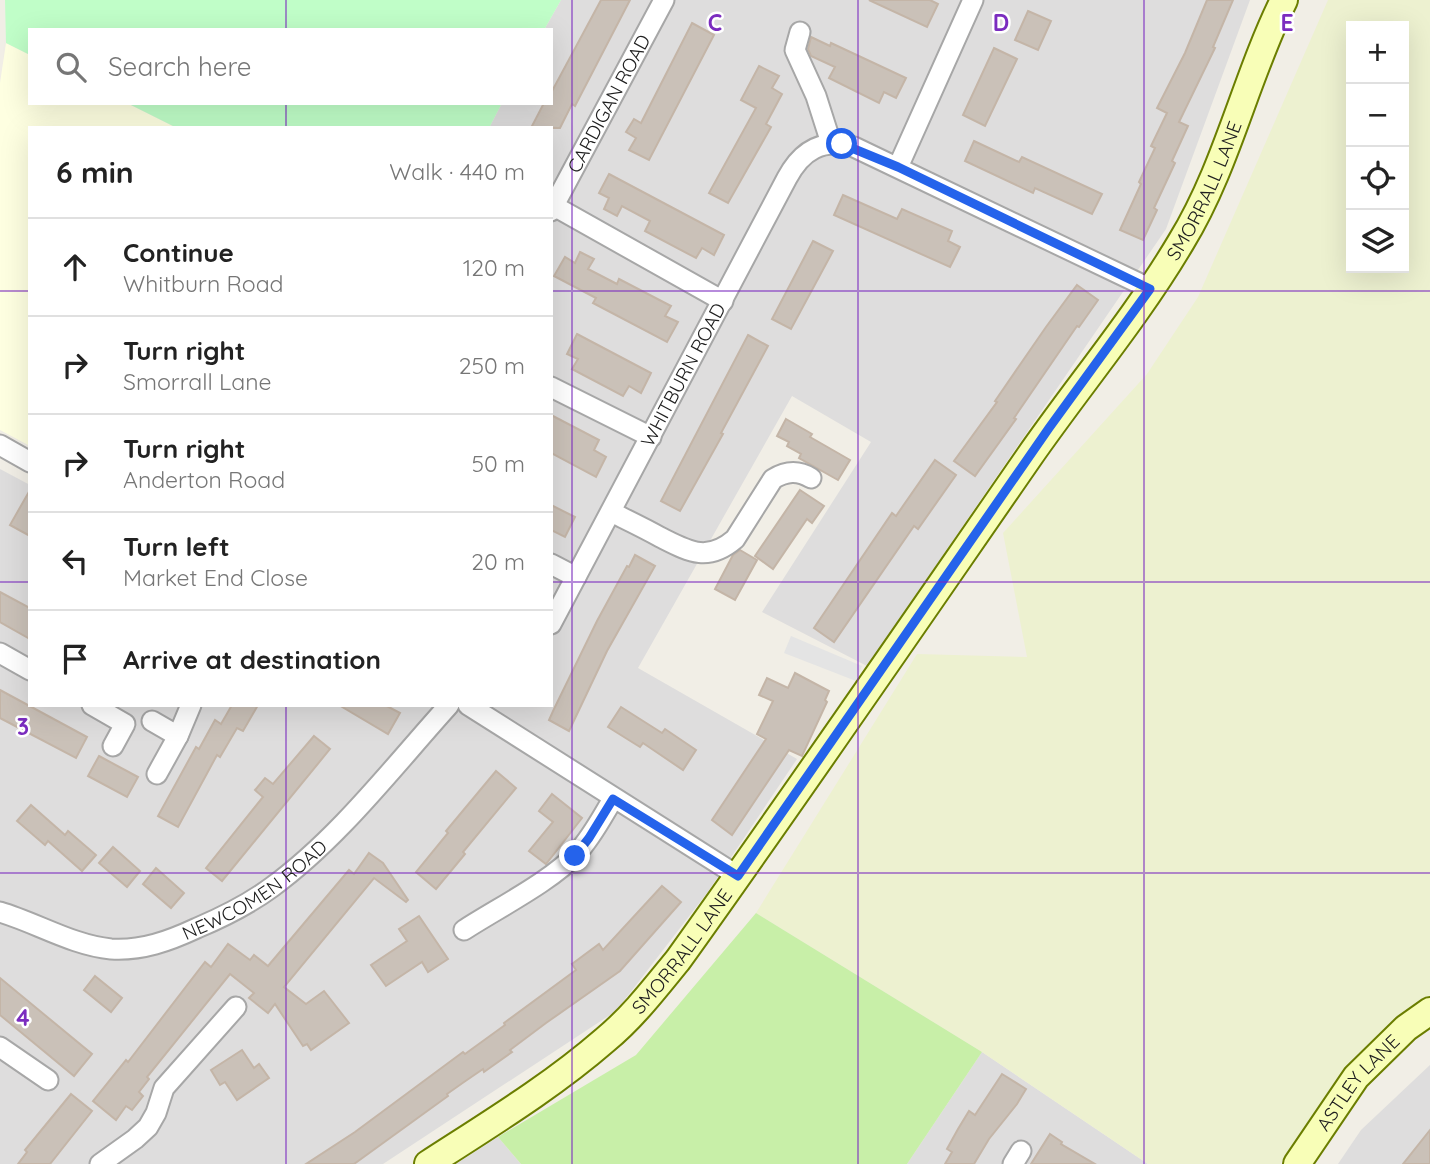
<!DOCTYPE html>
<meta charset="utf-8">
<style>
body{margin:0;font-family:Quicksand,sans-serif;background:#f2f2f2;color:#222}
.controls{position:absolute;right:21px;top:21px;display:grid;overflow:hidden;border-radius:0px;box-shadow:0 7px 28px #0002}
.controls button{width:63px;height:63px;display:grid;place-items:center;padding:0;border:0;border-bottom:2px solid #e0e0e0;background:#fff;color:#222;font:35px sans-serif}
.stop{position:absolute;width:21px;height:21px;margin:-16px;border:5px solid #2563eb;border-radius:50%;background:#fff}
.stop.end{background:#2563eb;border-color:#fff;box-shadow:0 2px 7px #0008}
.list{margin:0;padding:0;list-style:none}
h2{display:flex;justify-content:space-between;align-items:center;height:91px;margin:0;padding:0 28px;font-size:30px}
h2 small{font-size:23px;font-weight:400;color:#767676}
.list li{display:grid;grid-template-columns:46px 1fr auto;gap:21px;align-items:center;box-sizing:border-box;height:98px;padding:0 28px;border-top:2px solid #e0e0e0}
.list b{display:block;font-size:26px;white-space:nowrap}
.list p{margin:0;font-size:23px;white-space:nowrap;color:#767676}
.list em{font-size:23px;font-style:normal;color:#767676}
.icon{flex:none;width:38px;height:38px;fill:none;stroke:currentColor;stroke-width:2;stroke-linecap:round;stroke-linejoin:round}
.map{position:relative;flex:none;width:1430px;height:1164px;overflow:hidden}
.search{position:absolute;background:#fff;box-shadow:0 7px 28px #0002;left:28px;top:28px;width:525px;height:77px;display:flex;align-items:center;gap:18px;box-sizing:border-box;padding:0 24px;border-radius:0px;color:#767676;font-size:26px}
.panel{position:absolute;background:#fff;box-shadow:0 7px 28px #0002;left:28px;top:126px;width:525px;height:581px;border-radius:0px}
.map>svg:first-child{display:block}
.residential{fill:#dedddd}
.education{fill:#feffe1}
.farmland{fill:#edf1d0;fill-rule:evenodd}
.grass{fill:#c8efa8}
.park{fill:#c0fec8}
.parking{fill:#e4e4e4}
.building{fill:#cac1b8;stroke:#c4b5a7;stroke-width:2}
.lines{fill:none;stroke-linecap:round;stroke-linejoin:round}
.street-casing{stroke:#a7a7a7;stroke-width:23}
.secondary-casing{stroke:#6b7e00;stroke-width:30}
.street{stroke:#fff;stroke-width:19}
.secondary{stroke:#f8feb7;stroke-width:26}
.route{stroke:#2563eb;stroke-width:9}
.grid{fill:none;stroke:#7b2cbf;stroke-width:2;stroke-opacity:0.55}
.labels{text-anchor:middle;stroke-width:5;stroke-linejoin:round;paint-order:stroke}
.street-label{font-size:19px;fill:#202020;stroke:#fff}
.grid-label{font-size:23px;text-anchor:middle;font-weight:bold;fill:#7b2cbf;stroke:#fff;stroke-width:5;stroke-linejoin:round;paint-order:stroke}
</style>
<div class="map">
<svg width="1430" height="1164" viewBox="0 0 1430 1164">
<rect width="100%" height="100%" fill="#f1eee6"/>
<g class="residential">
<path d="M 561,0 L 1250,0 L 1166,229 L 867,666 L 762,612 L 871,442 L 792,396 L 638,668 L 797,759 L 707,893 L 616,1011 L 383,1164 L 0,1164 L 0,469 L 30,485 L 30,705 L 551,705 L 551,128 L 489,128 L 502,103 L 551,103 L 551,30 L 544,30 Z"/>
<path d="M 982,1052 L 1148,1164 L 907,1164 Z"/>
<path d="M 1430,1065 L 1430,1164 L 1338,1164 L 1361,1130 Z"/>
<path d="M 498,1137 L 521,1164 L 456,1164 Z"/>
</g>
<path class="education" d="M 6,43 L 30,55 L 30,103 L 127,103 L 177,128 L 30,128 L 30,446 L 0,430 L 0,83 Z"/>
<path class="farmland" d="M 1328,0 L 1430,0 L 1430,999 L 1353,1058 L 1280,1164 L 1148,1164 L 982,1052 L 756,913 L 917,654 L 1027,657 L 1003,533 L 1147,374 L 1198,297 ZM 1351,26 L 1404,26 L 1404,268 L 1351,268 Z"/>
<path class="grass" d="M 756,913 L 982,1052 L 907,1164 L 521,1164 L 498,1137 L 636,1055 Z"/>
<g class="park">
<path d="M 5,0 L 561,0 L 544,30 L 30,30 L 30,55 L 6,43 Z"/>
<path d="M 127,103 L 502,103 L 489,128 L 177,128 Z"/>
</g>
<path class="parking" d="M 791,636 L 862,666 L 856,681 L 784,653 Z"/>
<g class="building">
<path d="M 601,0 L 630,0 L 575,106 L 572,104 L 560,128 L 531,128 L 544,103 L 551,103 L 551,93 Z"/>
<path d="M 869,0 L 930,0 L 938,4 L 927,27 Z"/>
<path d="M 1207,0 L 1233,0 L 1213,47 L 1215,48 L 1179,122 L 1188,126 L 1172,161 L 1175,163 L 1154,208 L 1157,210 L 1143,240 L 1120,230 L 1141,184 L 1139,182 L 1155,148 L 1151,146 L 1167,113 L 1157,108 L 1185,53 Z"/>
<path d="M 1028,11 L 1051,21 L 1038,50 L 1015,40 Z"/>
<path d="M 692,23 L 714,35 L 649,160 L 629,150 L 636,138 L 626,132 L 634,119 L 641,123 Z"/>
<path d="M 811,37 L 830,46 L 831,43 L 906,78 L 896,98 L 884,92 L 879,103 L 829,78 L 835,67 L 811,56 L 808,49 Z"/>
<path d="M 994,48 L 1017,59 L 985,126 L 963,115 Z"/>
<path d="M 759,66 L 779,76 L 772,88 L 782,94 L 766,124 L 771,127 L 728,203 L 709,193 L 756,108 L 741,100 Z"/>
<path d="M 974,141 L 1019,162 L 1022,157 L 1102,194 L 1092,214 L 1035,188 L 1033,193 L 965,161 Z"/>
<path d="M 609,174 L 724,235 L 714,255 L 702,248 L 696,258 L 645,231 L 650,221 L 622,206 L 617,216 L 604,209 L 609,198 L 599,193 Z"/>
<path d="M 843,195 L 897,219 L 902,209 L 952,231 L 948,241 L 960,247 L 950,267 L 834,215 Z"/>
<path d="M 813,241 L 833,251 L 791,329 L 772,319 Z"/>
<path d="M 580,252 L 594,259 L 588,269 L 617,284 L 619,279 L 671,306 L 665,316 L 678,322 L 667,342 L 593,303 L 596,298 L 554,276 L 565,257 L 575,263 Z"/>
<path d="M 1077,285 L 1098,300 L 1079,327 L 1077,326 L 1014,418 L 1016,419 L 975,476 L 954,461 L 997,402 L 995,401 L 1046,327 Z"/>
<path d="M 577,334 L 651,373 L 641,393 L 629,386 L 623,396 L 572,369 L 578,359 L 567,354 Z"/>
<path d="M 748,335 L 768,346 L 721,433 L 723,434 L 680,511 L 661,501 Z"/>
<path d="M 551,415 L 599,440 L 594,450 L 606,457 L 596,477 L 551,453 Z"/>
<path d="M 786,419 L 812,434 L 810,437 L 850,460 L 838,480 L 799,458 L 801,454 L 787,446 L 789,442 L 777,436 Z"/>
<path d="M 935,460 L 956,475 L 918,529 L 914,526 L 834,642 L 814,628 L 892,513 L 896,516 Z"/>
<path d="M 30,490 L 30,536 L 10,525 Z"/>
<path d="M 800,490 L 824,506 L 812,523 L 807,519 L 773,569 L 755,556 Z"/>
<path d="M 551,505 L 575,517 L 565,537 L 551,530 Z"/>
<path d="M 740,550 L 757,560 L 735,600 L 715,589 L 733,555 Z"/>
<path d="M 635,555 L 655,566 L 607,651 L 569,731 L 549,720 L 554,709 L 597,621 L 627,566 L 629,567 Z"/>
<path d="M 0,592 L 30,608 L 30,639 L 0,622 Z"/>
<path d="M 795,673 L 829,691 L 825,700 L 827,702 L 802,756 L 789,750 L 732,835 L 712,820 L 766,739 L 757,734 L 773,701 L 759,695 L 767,678 L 788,688 Z"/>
<path d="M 0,690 L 87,737 L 76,758 L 0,718 Z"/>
<path d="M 232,705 L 258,705 L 243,731 L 237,728 L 220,757 L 217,755 L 178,827 L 158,816 L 196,747 L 199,749 L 215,720 L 221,724 Z"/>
<path d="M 339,705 L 385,705 L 400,713 L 388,734 Z"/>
<path d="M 621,707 L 662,733 L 665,729 L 696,750 L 683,770 L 643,743 L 640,747 L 608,727 Z"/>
<path d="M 314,736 L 330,749 L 222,881 L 206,868 L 263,797 L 255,790 L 265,778 L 273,784 Z"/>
<path d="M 99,756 L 138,777 L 127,797 L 88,776 Z"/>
<path d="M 496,771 L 516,788 L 463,852 L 465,854 L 436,889 L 416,872 L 448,833 L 446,831 Z"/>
<path d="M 552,794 L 582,818 L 546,864 L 529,851 L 553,822 L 539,811 Z"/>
<path d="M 31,805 L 65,835 L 68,831 L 96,855 L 82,871 L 48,841 L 45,845 L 17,821 Z"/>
<path d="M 113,847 L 140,871 L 127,887 L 99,863 Z"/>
<path d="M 369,853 L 383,863 L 408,900 L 406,902 L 374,878 L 284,987 L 306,1004 L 324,991 L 349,1023 L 311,1050 L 307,1044 L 303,1046 L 275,1004 L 268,1013 L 249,998 L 254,993 L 230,974 L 147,1077 L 149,1079 L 139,1092 L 143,1096 L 132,1110 L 126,1106 L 116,1120 L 93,1101 L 126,1060 L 128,1062 L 205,962 L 211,967 L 228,944 L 250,960 L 254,955 L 268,966 L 349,870 L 354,874 Z"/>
<path d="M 156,868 L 184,893 L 171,908 L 143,884 Z"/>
<path d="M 662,886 L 681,902 L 620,971 L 546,1023 L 510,1050 L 512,1052 L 484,1072 L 483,1069 L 464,1082 L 447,1094 L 448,1096 L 354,1164 L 306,1164 L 355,1132 L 463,1052 L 465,1054 L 505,1025 L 504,1023 L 576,970 L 572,964 L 599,944 L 603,950 Z"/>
<path d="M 419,916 L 448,959 L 428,972 L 422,962 L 386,986 L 371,965 L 407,941 L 399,929 Z"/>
<path d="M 95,976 L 122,998 L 111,1012 L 84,990 Z"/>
<path d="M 0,978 L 92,1054 L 74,1076 L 0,1015 Z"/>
<path d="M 242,1050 L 254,1068 L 259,1064 L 269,1078 L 237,1100 L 225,1082 L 220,1085 L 211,1070 Z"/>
<path d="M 1002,1074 L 1026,1089 L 1017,1104 L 989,1139 L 974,1164 L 945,1164 L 952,1152 L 947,1149 L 958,1129 L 969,1111 L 975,1115 Z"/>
<path d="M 71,1094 L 92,1111 L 50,1164 L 18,1164 L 27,1152 L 25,1150 Z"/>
<path d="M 1430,1130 L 1430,1164 L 1403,1164 Z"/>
<path d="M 1050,1134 L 1062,1142 L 1061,1144 L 1095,1164 L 1031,1164 Z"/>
</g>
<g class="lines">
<g class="street-casing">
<g id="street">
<path d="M 800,32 L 795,50 L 816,96 L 831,143"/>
<path d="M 898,167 L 973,0"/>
<path d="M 554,206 L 723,301"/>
<path id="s1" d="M 551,211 L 664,0"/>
<path d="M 551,387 L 651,437"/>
<path d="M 0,445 L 30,462"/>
<path d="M 611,512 C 627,520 644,528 660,537 C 688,551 707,563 735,539 L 773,479 C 786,471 798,470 811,478"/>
<path d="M 551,564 L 576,577"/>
<path id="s2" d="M 551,624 L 787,178 C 802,150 822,138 854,147 L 1151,289"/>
<path d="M 0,653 L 30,670"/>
<path d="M 92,705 L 125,724 L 113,746"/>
<path d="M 468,705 L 738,876"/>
<path d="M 152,721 L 178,736"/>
<path d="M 157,774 L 178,736 L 191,705"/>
<path id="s3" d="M 0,912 C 37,923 72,945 111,949 C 142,951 169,941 197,928 C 223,917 249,904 272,887 C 339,838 393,767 449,705"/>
<path d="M 464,930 C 496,909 552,881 577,853 C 592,837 602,817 613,799"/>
<path d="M 0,1047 L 48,1080"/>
<path d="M 100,1164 L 135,1139 L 148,1127 L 156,1113 L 164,1088 L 236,1007"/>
<path d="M 1013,1164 L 1021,1151"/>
</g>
</g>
<g class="secondary-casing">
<g id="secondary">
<path id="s4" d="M 428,1164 C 488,1125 551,1087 605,1040 C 633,1017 655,988 678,960 C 797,794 912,626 1029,457 C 1079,385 1136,318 1181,242 C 1227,167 1245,79 1284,0"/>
<path id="s5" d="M 1297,1164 L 1356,1077 L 1406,1028 L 1430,1011"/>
</g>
</g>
<use href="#street" class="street"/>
<use href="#secondary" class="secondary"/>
</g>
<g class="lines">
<path class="route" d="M 575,856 L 589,838 L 613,799 L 738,876 L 1049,428 L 1150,289 L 898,167 L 842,144"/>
</g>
<path class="grid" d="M 286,0 L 286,30M 572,0 L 572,1164M 858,0 L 858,1164M 1144,0 L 1144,1164M 286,103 L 286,128M 0,291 L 30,291M 551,291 L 1430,291M 0,582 L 30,582M 551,582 L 1430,582M 286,705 L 286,1164M 0,873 L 1430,873"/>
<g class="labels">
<g class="street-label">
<text dy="7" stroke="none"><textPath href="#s1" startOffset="122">CARDIGAN ROAD</textPath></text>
<text dy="7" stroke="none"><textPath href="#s4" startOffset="1258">SMORRALL LANE</textPath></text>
<text dy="7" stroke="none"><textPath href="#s2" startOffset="282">WHITBURN ROAD</textPath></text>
<text dy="7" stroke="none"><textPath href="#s3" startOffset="276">NEWCOMEN ROAD</textPath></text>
<text dy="7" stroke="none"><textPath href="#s4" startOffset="334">SMORRALL LANE</textPath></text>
<text dy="7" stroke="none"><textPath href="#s5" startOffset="102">ASTLEY LANE</textPath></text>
</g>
</g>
<g class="grid-label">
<text x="715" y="31">C</text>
<text x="1001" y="31">D</text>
<text x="1287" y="31">E</text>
<text x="23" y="735">3</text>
<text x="23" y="1026">4</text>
</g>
</svg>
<div class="controls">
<button>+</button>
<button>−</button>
<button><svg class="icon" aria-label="locate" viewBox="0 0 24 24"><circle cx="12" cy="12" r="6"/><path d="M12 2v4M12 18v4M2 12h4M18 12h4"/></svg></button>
<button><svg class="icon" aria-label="layers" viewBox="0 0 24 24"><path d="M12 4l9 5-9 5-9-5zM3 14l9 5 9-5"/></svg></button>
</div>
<div class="stop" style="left:842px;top:144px"></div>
<div class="stop end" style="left:575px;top:856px"></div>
<div class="search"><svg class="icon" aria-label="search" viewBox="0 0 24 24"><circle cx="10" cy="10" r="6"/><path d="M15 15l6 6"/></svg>Search here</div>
<section class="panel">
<h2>6 min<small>Walk · 440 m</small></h2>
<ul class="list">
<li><svg class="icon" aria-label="ahead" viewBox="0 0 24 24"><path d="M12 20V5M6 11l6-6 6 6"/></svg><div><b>Continue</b><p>Whitburn Road</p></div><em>120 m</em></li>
<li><svg class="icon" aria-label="right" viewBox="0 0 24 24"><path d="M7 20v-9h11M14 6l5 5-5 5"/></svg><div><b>Turn right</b><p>Smorrall Lane</p></div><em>250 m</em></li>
<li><svg class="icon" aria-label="right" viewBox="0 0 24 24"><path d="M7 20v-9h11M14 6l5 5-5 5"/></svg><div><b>Turn right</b><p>Anderton Road</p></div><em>50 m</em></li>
<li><svg class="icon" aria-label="left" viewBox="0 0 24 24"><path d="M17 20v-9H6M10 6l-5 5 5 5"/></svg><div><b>Turn left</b><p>Market End Close</p></div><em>20 m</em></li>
<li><svg class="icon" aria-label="arrive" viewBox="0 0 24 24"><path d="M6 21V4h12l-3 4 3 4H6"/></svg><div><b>Arrive at destination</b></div></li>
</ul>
</section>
</div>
